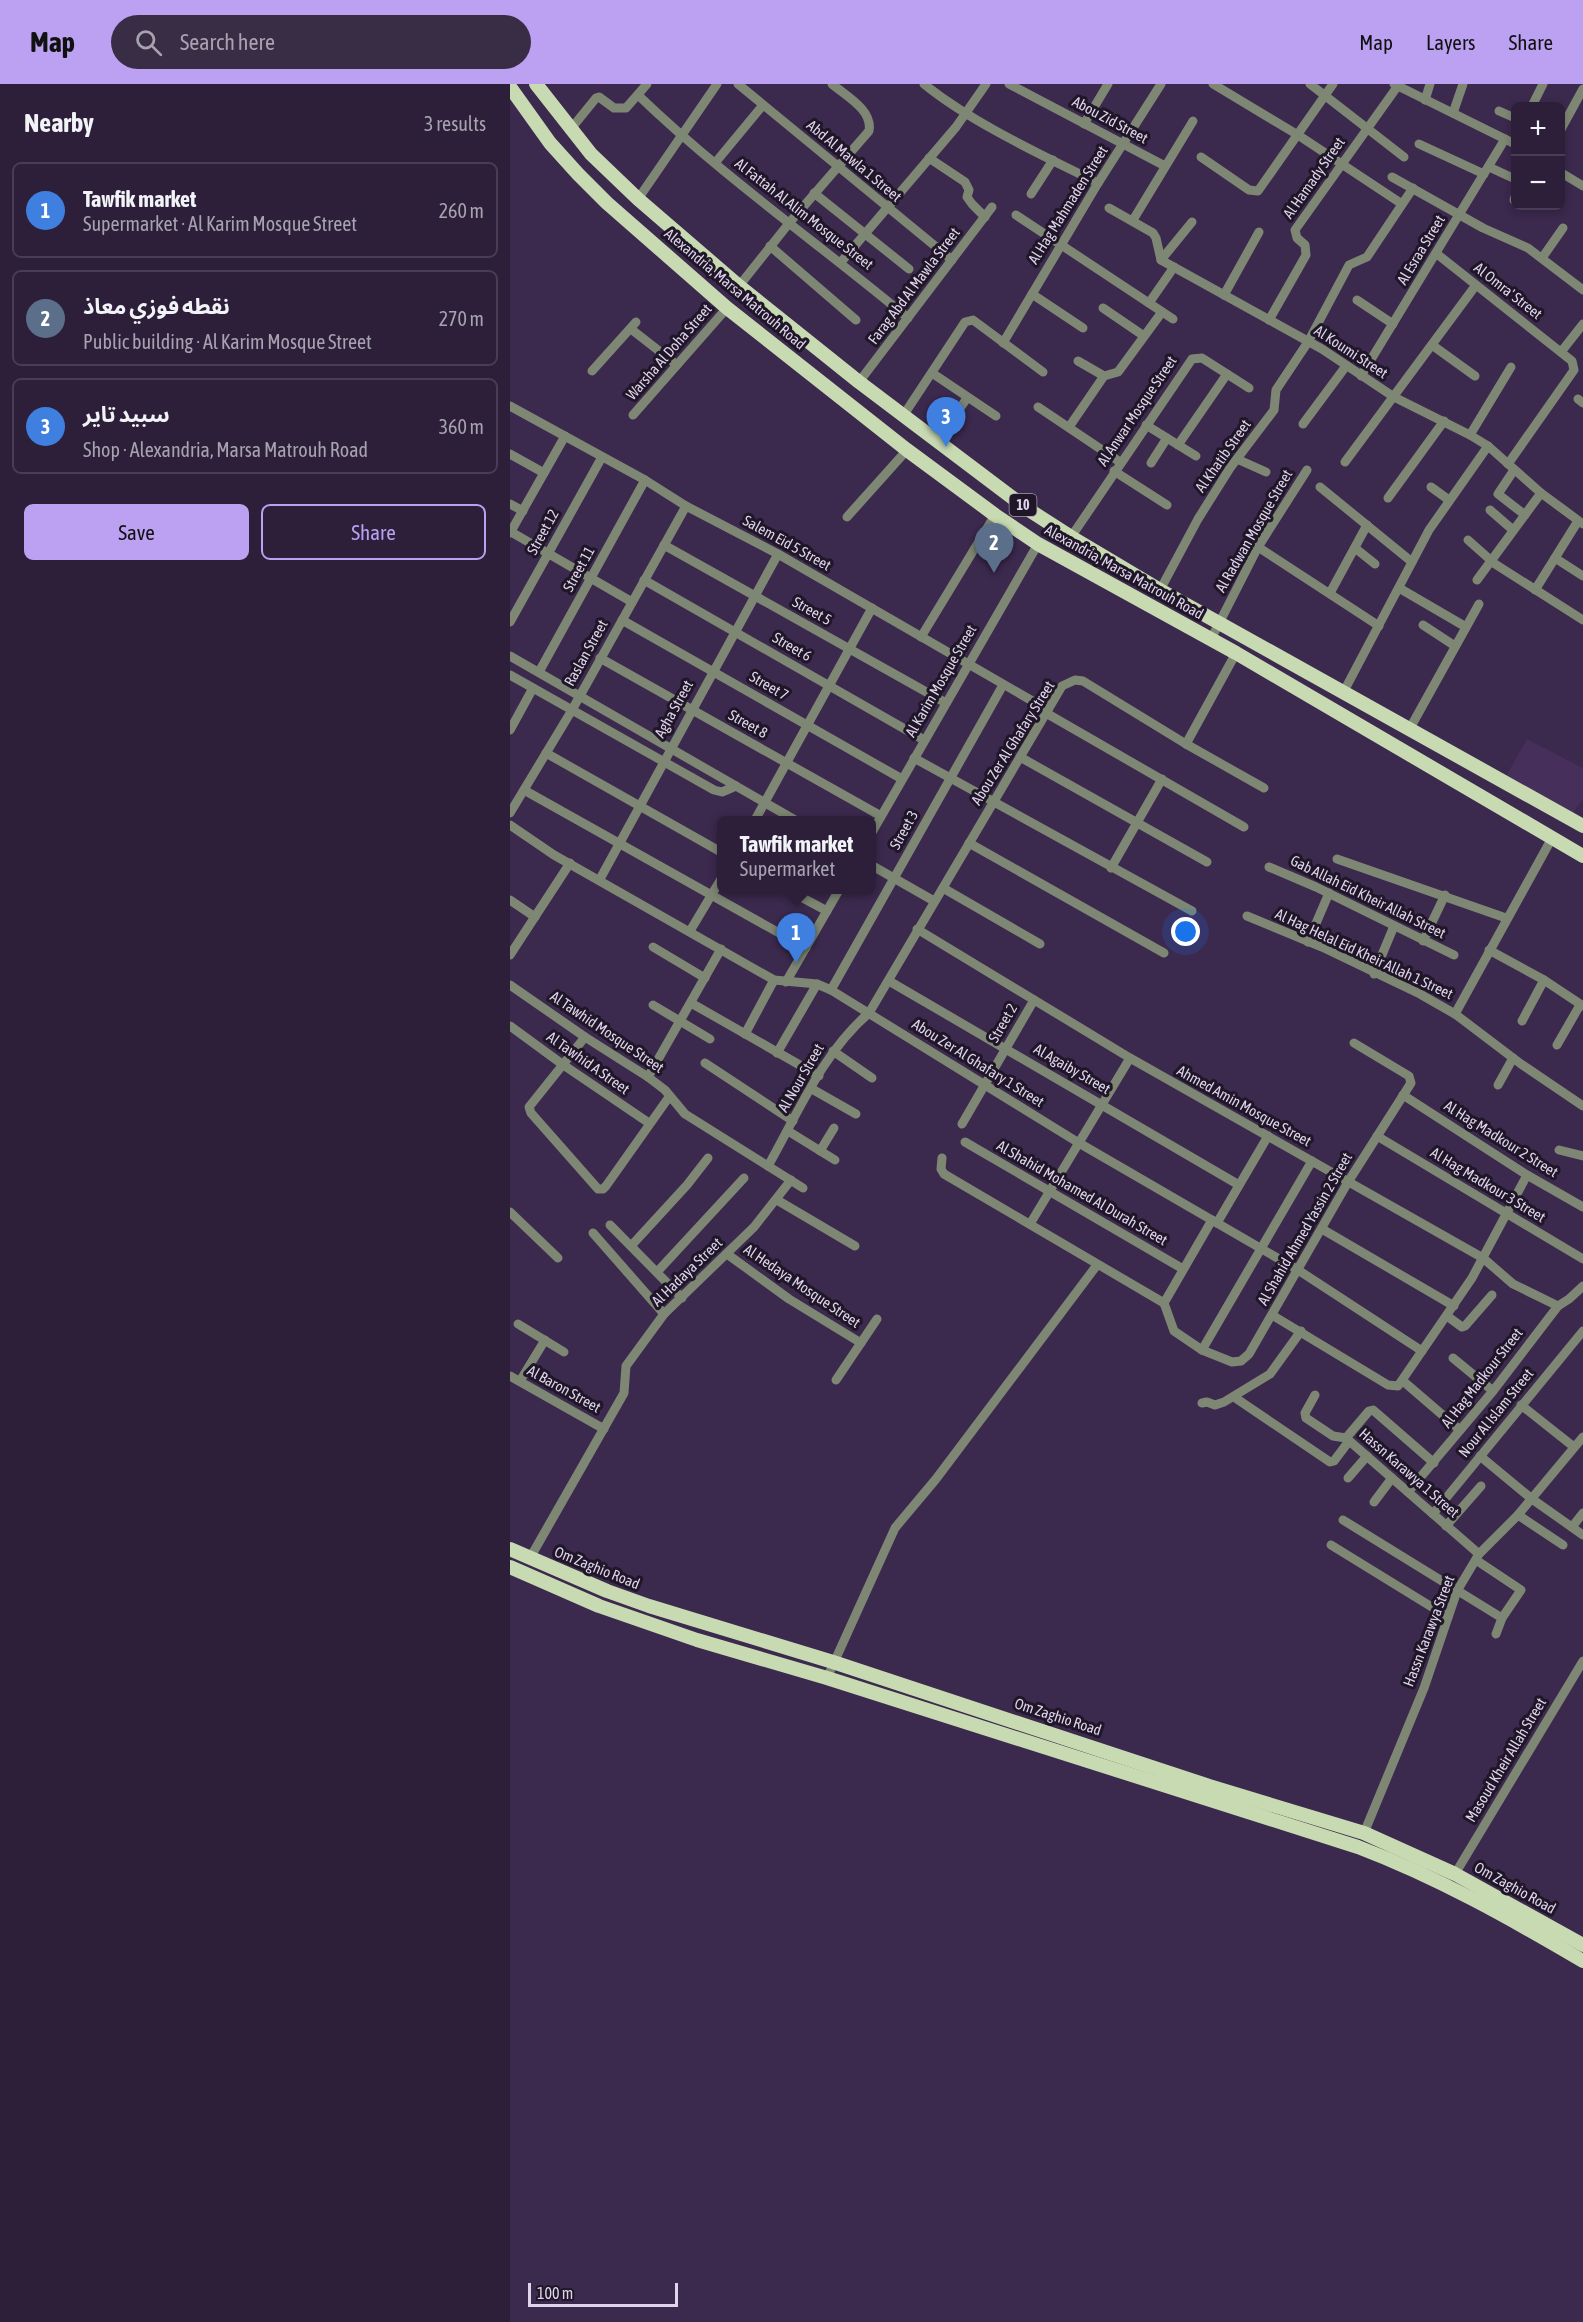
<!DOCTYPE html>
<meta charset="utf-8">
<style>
body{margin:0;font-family:"Asap Condensed","Noto Sans Arabic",sans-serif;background:#392c45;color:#f1f3f6}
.controls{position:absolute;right:18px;top:18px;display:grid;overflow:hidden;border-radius:9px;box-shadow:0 3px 9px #0003}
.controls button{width:54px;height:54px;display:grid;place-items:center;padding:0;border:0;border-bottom:2px solid #483d54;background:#2d1f3a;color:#f1f3f6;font:30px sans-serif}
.scale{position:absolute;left:18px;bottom:15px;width:150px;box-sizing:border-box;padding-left:6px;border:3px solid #dfd4ec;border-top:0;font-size:16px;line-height:21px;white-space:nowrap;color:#dfd4ec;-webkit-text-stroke:4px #1f1627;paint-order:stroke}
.you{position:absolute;left:676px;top:848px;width:21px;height:21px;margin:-15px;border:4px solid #fff;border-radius:50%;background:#1a73e8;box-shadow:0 0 0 9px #1a73e833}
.badge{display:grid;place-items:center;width:39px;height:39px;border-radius:50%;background:#bca0f2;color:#fff;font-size:20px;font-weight:700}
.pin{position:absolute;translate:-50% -50px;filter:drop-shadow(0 2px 3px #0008)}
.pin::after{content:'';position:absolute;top:32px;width:21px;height:18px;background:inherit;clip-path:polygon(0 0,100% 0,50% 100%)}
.popup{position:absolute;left:207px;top:732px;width:159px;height:78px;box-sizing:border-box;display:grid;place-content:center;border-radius:9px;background:#2d1f3a;filter:drop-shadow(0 2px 4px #0005);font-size:20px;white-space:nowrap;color:#a7a2af}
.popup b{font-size:22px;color:#f1f3f6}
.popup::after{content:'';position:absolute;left:50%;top:100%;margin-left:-12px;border:12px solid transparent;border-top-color:#2d1f3a}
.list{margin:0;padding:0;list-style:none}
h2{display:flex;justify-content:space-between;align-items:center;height:78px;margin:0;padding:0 24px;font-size:26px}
h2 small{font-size:20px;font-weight:400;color:#a7a2af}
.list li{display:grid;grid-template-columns:39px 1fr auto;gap:18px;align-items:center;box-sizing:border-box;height:96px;margin:0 12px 12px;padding:0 12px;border:2px solid #483d54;border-radius:9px}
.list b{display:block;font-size:22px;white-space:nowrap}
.list p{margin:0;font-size:20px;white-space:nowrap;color:#a7a2af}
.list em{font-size:20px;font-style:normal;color:#a7a2af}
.actions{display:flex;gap:12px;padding:18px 24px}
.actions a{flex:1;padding:14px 0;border:2px solid #bca0f2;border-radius:9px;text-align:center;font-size:21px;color:#bca0f2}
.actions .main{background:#bca0f2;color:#111}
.icon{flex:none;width:33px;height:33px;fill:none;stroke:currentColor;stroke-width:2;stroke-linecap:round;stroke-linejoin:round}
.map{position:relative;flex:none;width:1073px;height:2238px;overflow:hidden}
header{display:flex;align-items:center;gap:36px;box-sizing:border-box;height:84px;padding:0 30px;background:#bca0f2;color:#111}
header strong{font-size:28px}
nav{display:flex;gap:33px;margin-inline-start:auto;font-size:21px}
.search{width:420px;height:54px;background:#392c45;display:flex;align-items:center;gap:15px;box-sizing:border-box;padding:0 21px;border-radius:33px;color:#a7a2af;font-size:22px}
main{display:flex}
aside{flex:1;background:#2d1f3a}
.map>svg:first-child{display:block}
.built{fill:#462f5a}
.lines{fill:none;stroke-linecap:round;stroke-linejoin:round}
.street{stroke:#7e8773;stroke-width:9}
.primary{stroke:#c8dab2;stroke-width:14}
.labels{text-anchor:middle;stroke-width:6;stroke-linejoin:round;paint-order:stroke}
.shield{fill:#1f1627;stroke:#a59bb1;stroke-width:1.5}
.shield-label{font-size:14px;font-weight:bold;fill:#dfd4ec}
.street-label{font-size:15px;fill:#dfd4ec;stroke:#1f1627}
</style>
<header>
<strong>Map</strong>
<div class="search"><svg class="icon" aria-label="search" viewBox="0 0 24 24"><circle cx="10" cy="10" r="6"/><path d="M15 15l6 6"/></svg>Search here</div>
<nav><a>Map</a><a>Layers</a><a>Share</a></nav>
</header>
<main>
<aside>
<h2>Nearby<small>3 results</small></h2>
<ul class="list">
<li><span class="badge" style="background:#3f7fe0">1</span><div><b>Tawfik market</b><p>Supermarket · Al Karim Mosque Street</p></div><em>260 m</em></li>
<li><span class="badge" style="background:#5c6f8a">2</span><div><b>نقطه فوزي معاذ</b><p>Public building · Al Karim Mosque Street</p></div><em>270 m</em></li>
<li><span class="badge" style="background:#3f7fe0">3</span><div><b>سبيد تاير</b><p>Shop · Alexandria, Marsa Matrouh Road</p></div><em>360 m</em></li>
</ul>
<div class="actions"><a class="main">Save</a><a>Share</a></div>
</aside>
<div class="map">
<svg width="1073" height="2238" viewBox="0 0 1073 2238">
<rect width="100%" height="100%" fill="#3c294e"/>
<path class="built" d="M 1017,655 L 1073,684 L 1073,715 L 1063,729 L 996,692 Z"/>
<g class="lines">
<g class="street">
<path d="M 228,0 L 442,176"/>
<path d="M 414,0 C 462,39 532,71 588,99"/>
<path d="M 499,0 L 655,82"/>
<path d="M 703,0 L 788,51 L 892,120"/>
<path d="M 800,0 L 894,73"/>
<path d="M 884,0 L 1005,60"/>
<path d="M 128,11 C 212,92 308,159 398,234"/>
<path d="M 915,16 L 920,0"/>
<path d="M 1022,22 L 1033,0"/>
<path d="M 989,27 L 1005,34"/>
<path d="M 943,29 L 953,0"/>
<path d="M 574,40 L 598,0"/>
<path d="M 60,46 L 86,14 L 89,13 L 104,24 L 116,24 L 137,0"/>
<path d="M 1050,47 L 1073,5"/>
<path d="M 909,60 L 974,90"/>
<path d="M 691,73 L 739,106 L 748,107 L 823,0"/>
<path d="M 419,74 L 455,98 L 459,106 L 457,113 L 462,120 L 475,133"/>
<path d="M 205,79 L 253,21"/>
<path d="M 979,83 L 1005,95"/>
<path d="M 1050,88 L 1073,102"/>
<path d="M 882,93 L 973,144 L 1018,164 L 1073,206"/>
<path d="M 304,109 L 399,185"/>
<path d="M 521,110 L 543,76"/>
<path d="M 128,115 L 207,0"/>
<path d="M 1004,116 L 1005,113"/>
<path d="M 599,124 L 643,149 L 646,154 L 651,176 L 812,265 L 884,313 L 960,351 L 978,362 L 1031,409 L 1073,440"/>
<path d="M 506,131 L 663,235"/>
<path d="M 623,136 L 683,37"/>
<path d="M 260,162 L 346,236"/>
<path d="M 927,170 L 1062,277 L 1064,286 L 998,380"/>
<path d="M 1032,174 L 1053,144"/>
<path d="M 651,176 L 682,138"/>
<path d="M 331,178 L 446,43 L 476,0"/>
<path d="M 229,202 L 280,138 L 359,47 C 363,26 336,12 322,0"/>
<path d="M 522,210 L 573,244"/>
<path d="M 714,211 L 749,148"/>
<path d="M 847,216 L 883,240"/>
<path d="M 639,219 L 664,183"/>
<path d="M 593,224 L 634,252"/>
<path d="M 759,236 L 796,171 L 795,161 L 787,154 L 785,146 L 887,3"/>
<path d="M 121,245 L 167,281"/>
<path d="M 493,259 L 588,99 L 651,0"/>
<path d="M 922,261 L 965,292"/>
<path d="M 1051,268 L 1073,240"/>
<path d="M 568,277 L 594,292 L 608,288 L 652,228"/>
<path d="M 82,287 L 126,238"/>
<path d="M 422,289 L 486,332"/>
<path d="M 851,292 L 995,55"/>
<path d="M 349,298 L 482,123"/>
<path d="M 1068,315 L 1073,319"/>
<path d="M 0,322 L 135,396 L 176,422 L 268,470 L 538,626"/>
<path d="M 528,323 L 610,378"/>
<path d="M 123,331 L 217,224"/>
<path d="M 393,332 L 455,238 L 463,236 L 533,288"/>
<path d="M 793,340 L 836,282"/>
<path d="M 636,341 L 686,372"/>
<path d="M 559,343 L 594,292"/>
<path d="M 960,351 L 1001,283"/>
<path d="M 427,358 L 457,314"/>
<path d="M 668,361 L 717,290"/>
<path d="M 0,370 L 34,389"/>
<path d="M 727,375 L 756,388"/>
<path d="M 835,378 L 966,201"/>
<path d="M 641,379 L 657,354"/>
<path d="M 1004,386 L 988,410 L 1015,431"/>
<path d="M 604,387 L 657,421"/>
<path d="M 810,403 L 902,478"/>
<path d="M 921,403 L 939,416"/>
<path d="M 878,414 L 934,337"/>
<path d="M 0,420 L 13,427"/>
<path d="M 980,426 L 1003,446"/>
<path d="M 337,433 L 397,366"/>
<path d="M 1,448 L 122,518"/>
<path d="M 0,449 L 55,352"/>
<path d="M 561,453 L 682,275 L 692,274 L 739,304"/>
<path d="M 958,456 L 985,480 L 1073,536"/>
<path d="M 154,461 L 436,619"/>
<path d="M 748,463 L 869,542"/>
<path d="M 845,464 L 865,480"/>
<path d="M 1045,474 L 1073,492"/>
<path d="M 134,496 L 414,656"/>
<path d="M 967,496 L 1031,409"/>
<path d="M 889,504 L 956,543"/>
<path d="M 650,506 L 688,435 L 720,384 L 764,326 L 766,306 L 798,258 L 839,181 L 857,173 L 903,104"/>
<path d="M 1025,506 L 1068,437"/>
<path d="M 820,509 L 857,441"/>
<path d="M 112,536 L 392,695"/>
<path d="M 0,538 L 92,373"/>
<path d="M 913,541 L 945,562"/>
<path d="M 411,553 L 485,431"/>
<path d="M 701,555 L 748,463 L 797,386"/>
<path d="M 0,572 L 285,736"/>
<path d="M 90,574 L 371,732"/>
<path d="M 29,588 L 135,396"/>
<path d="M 0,591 L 204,706 L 212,708 L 226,702"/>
<path d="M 833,609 L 919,446 L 978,362"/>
<path d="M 536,629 L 734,743"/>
<path d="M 0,646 L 23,604"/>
<path d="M 899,646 L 969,520"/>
<path d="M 676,660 L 726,569"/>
<path d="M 36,669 L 211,768"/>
<path d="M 510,673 L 697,778"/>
<path d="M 404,674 L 682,827"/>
<path d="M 14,706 L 296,864"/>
<path d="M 0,729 L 62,626 L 176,422"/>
<path d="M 245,736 L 362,524"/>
<path d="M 0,741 L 44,771 L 264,896 L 307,900 L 321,906 L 569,1059 L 788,1186 L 912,1267"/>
<path d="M 361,750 L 528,460"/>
<path d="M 459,759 L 654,869"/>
<path d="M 827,775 L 996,834"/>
<path d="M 361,781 L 424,817"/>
<path d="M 759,783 L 806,803 L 944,871"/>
<path d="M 601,784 L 652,695"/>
<path d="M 90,795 L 268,470"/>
<path d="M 433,804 L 530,860"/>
<path d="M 278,806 L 317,827"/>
<path d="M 0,816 L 25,833"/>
<path d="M 737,832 L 812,863 L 910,910 L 945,930 L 1011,980 L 1073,1022"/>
<path d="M 407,845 L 620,974 L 973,1174 L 1003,1200 L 1048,1222"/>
<path d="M 180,847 L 211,795"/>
<path d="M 913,857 L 935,811"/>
<path d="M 798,858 L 819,809"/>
<path d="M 143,863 L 195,894"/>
<path d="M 979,866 L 1034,896 L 1073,922"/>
<path d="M 0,871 L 60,779"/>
<path d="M 864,890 L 884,842"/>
<path d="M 379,897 L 729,1101"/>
<path d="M 276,898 L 329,806"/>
<path d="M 0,901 L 75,953 L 138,993 L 155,1006 L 175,1030 L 293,1104"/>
<path d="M 321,906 L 493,601"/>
<path d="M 181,919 L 309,992"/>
<path d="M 143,921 L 200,955"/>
<path d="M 945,930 L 1042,754"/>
<path d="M 1012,937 L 1034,896"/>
<path d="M 0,942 L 52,980 L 139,1039"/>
<path d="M 235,950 L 264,896"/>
<path d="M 75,953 L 19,1023 L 21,1029 L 88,1105 L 93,1105 L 96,1102 L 159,1013"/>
<path d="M 1047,961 L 1070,921"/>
<path d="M 323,967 L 362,994"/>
<path d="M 267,969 L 307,900"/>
<path d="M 195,979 L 283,1037"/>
<path d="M 138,993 L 211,865"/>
<path d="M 988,1001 L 1003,974"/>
<path d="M 302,1005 L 346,1030"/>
<path d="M 893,1011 L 1017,1091 L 1073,1123"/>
<path d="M 452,1040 L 524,916"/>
<path d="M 278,1047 L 325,1076"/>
<path d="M 867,1052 L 1073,1175"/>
<path d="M 455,1058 L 673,1185"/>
<path d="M 1049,1066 L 1073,1072"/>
<path d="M 310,1067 L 324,1044"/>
<path d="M 432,1074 L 431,1085 L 434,1090 L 654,1219"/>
<path d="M 258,1082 C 288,1029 313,968 359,929 L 552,602 L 565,596 L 573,597 L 676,660 L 754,704"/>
<path d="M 267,1116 L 345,1162"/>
<path d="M 0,1128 L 48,1174"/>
<path d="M 707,1139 L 758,1052"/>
<path d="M 520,1140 L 620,974"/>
<path d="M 100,1141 L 172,1214"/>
<path d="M 812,1145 L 944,1222"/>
<path d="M 83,1149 L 154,1230"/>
<path d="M 121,1162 L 177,1101 L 198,1074"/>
<path d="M 217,1170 L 279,1215 L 351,1259"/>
<path d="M 147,1188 L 234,1094"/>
<path d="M 654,1219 L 664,1247 L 692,1266 L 722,1278 L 731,1277 L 739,1270 L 838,1098 L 901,999 L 899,992 L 844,959"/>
<path d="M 654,1219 L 702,1136"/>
<path d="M 762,1231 L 878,1301 L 888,1302 L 962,1194 L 1017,1091"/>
<path d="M 937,1232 L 952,1243 L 955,1242 L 982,1211"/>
<path d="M 8,1240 L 54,1268"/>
<path d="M 692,1266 L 802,1077"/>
<path d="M 943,1274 L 983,1307"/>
<path d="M 0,1292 L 94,1345"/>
<path d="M 326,1296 L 367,1235"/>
<path d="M 10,1297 L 35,1256"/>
<path d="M 893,1297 L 950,1346"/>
<path d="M 805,1311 L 795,1329 L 796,1334 L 823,1352 L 836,1354 L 969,1470"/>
<path d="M 724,1313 L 820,1378 L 824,1377 L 839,1357"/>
<path d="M 692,1319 L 697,1318 L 705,1321 L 714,1318 L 760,1290 L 791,1247"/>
<path d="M 1011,1321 L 1064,1363"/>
<path d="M 836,1354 L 859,1327 L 863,1326 L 924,1379"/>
<path d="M 970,1372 L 1022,1415 L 1073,1451"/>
<path d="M 838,1394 L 857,1372"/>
<path d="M 898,1408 L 983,1307 L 1048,1222 L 1059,1215 L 1073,1202"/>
<path d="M 864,1418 L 882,1394"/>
<path d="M 923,1430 L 1073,1247"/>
<path d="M 1008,1431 L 1053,1461"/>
<path d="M 833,1436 L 992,1534"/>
<path d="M 936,1442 L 971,1402"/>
<path d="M 1062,1443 L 1073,1429"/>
<path d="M 821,1461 L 938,1533"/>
<path d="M 20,1474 L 114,1309 L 116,1282 L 154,1230 L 244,1143 L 281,1096"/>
<path d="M 966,1476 L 1011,1506 L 992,1534 L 986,1550"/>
<path d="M 317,1594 L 385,1444 L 426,1395 L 587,1181"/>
<path d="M 854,1749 L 914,1604 L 947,1507 L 969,1470 L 1008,1431 L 1073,1353"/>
<path d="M 945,1790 L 1073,1577"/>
</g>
<g class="primary">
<path d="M 26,0 L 81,70 L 128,115 L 229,202 L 349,298 L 516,424 L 561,453 L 650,506 L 1073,742"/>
<path d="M 0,3 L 40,59 L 68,90 L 97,119 L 217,224 L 397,366 L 485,431 L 528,460 L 726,569 L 1073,772"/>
<path d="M 0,1465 L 97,1507 L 139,1522 L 323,1578 L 699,1702 L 854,1749 L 945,1790 L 1073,1861"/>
<path d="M 0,1483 L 89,1522 L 187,1556 L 317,1594 L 848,1763 C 927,1793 1000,1834 1073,1877"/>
</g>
</g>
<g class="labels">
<rect class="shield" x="499.5" y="410" width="27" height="22" rx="4.5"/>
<g class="shield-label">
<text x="513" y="426">10</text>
</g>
<g class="street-label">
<text transform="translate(600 36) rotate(28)" y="5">Abou Zid Street</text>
<text transform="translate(344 77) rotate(40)" y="5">Abd Al Mawla 1 Street</text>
<text transform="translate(804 94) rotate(-55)" y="5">Al Hamady Street</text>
<text transform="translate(558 121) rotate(-58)" y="5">Al Hag Mahmaden Street</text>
<text transform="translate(294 130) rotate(38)" y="5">Al Fattah Al Alim Mosque Street</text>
<text transform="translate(911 166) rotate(-59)" y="5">Al Esraa Street</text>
<text transform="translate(404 202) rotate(-53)" y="5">Farag Abd Al Mawla Street</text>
<text transform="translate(225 205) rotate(40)" y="5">Alexandria, Marsa Matrouh Road</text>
<text transform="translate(998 207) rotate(38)" y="5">Al Omra' Street</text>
<text transform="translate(159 268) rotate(-49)" y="5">Warsha Al Doha Street</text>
<text transform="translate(841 268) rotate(33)" y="5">Al Koumi Street</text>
<text transform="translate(627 327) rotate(-56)" y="5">Al Anwar Mosque Street</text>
<text transform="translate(713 372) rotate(-55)" y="5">Al Khatib Street</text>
<text transform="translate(744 447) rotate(-60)" y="5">Al Radwan Mosque Street</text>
<text transform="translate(33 448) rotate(-61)" y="5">Street 12</text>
<text transform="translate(277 459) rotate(29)" y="5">Salem Eid 5 Street</text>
<text transform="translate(69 485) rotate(-61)" y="5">Street 11</text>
<text transform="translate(614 488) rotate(29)" y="5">Alexandria, Marsa Matrouh Road</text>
<text transform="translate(302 527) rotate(29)" y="5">Street 5</text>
<text transform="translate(282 563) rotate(30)" y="5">Street 6</text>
<text transform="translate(76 569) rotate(-61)" y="5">Raslan Street</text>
<text transform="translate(431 597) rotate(-60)" y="5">Al Karim Mosque Street</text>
<text transform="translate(259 602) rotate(30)" y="5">Street 7</text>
<text transform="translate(164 625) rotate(-61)" y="5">Agha Street</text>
<text transform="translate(238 640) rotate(29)" y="5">Street 8</text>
<text transform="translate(503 659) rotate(-58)" y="5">Abou Zer Al Ghafary Street</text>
<text transform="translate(394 746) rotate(-61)" y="5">Street 3</text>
<text transform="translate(858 813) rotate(26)" y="5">Gab Allah Eid Kheir Allah Street</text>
<text transform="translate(854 870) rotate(25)" y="5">Al Hag Helal Eid Kheir Allah 1 Street</text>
<text transform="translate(493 939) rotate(-60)" y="5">Street 2</text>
<text transform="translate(97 948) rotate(34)" y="5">Al Tawhid Mosque Street</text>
<text transform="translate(78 979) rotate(35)" y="5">Al Tawhid A Street</text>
<text transform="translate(468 979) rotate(32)" y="5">Abou Zer Al Ghafary 1 Street</text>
<text transform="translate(562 985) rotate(30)" y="5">Al Agaiby Street</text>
<text transform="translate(291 994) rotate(-60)" y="5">Al Nour Street</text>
<text transform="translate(734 1022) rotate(29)" y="5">Ahmed Amin Mosque Street</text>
<text transform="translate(991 1055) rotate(32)" y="5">Al Hag Madkour 2 Street</text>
<text transform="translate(978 1101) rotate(31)" y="5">Al Hag Madkour 3 Street</text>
<text transform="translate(572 1109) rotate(30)" y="5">Al Shahid Mohamed Al Durah Street</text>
<text transform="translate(795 1145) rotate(-60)" y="5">Al Shahid Ahmed Yassin 2 Street</text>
<text transform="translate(177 1188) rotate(-44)" y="5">Al Hadaya Street</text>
<text transform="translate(292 1202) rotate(34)" y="5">Al Hedaya Mosque Street</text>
<text transform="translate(972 1294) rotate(-52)" y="5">Al Hag Madkour Street</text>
<text transform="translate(54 1305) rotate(29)" y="5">Al Baron Street</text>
<text transform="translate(986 1329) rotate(-51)" y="5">Nour Al Islam Street</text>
<text transform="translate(899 1389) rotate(41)" y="5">Hassn Karawya 1 Street</text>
<text transform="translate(87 1484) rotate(22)" y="5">Om Zaghio Road</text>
<text transform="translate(919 1547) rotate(-69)" y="5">Hassn Karawya Street</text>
<text transform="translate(548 1633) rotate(18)" y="5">Om Zaghio Road</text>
<text transform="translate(996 1676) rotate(-59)" y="5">Masoud Kheir Allah Street</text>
<text transform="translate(1005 1804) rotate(29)" y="5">Om Zaghio Road</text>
</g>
</g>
</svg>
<div class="controls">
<button>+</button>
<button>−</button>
</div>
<div class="scale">100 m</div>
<div class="you"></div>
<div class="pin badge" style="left:286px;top:879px;background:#3f7fe0">1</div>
<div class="popup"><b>Tawfik market</b>Supermarket</div>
<div class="pin badge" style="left:484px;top:489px;background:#5c6f8a">2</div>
<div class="pin badge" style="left:436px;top:363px;background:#3f7fe0">3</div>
</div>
</main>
